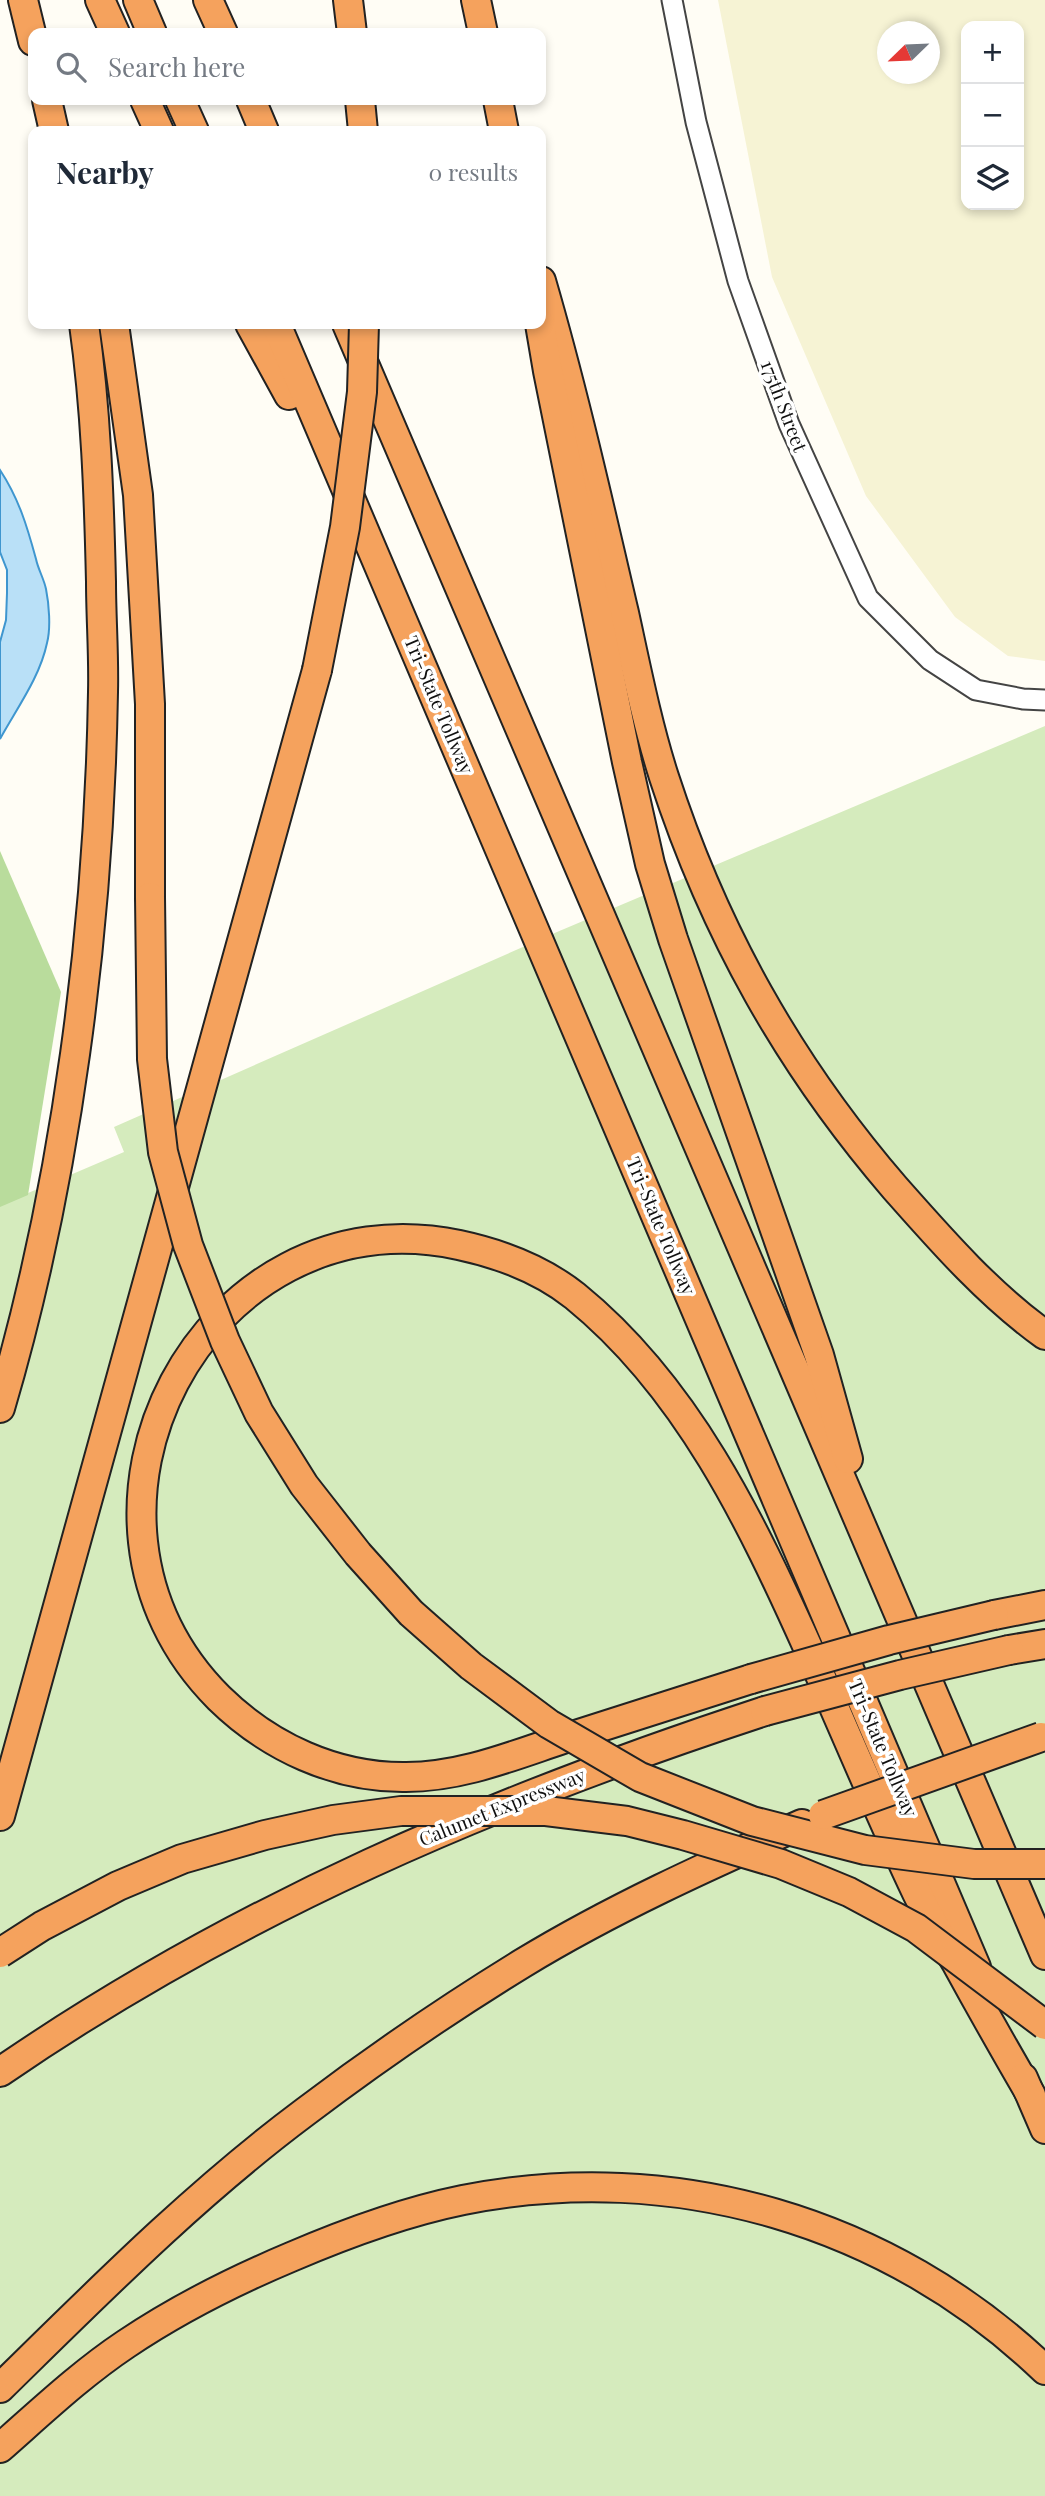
<!DOCTYPE html>
<meta charset="utf-8">
<style>
body{margin:0;font-family:"Playfair Display",serif;background:#f2f2f3;color:#1f2937}
.controls{position:absolute;right:21px;top:21px;display:grid;overflow:hidden;border-radius:14px;box-shadow:0 4px 10px #0003}
.controls button{width:63px;height:63px;display:grid;place-items:center;padding:0;border:0;border-bottom:2px solid #e0e1e3;background:#fff;color:#1f2937;font:35px sans-serif}
.compass{position:absolute;left:877px;top:21px;width:63px;height:63px;border-radius:50%;background:#fff;box-shadow:0 4px 10px #0003;rotate:247deg}
.list{margin:0;padding:0;list-style:none}
h2{display:flex;justify-content:space-between;align-items:center;height:91px;margin:0;padding:0 28px;font-size:30px}
h2 small{font-size:23px;font-weight:400;color:#747a83}
.icon{flex:none;width:38px;height:38px;fill:none;stroke:currentColor;stroke-width:2;stroke-linecap:round;stroke-linejoin:round}
.map{position:relative;flex:none;width:1045px;height:2496px;overflow:hidden}
.search{position:absolute;background:#fff;box-shadow:0 4px 10px #0003;left:28px;top:28px;width:518px;height:77px;display:flex;align-items:center;gap:18px;box-sizing:border-box;padding:0 24px;border-radius:14px;color:#747a83;font-size:26px}
.panel{position:absolute;background:#fff;box-shadow:0 4px 10px #0003;left:28px;top:126px;width:518px;height:203px;border-radius:14px}
.map>svg:first-child{display:block}
.farmland{fill:#f6f3d4;fill-rule:evenodd}
.green{fill:#d5ebbd}
.forest{fill:#b9dc9c}
.water{fill:#b9e0f7;stroke:#3f96cf;stroke-width:2}
.lines{fill:none;stroke-linecap:round;stroke-linejoin:round}
.minor-casing{stroke:#444;stroke-width:23}
.highway-casing{stroke:#222;stroke-width:32}
.minor{stroke:#fff;stroke-width:19}
.highway{stroke:#f5a25d;stroke-width:28}
.highway-bridge-casing{stroke:#222;stroke-width:32;stroke-linecap:butt}
.highway-bridge{stroke:#f5a25d;stroke-width:28}
.labels{text-anchor:middle;stroke-width:7;stroke-linejoin:round;paint-order:stroke}
.street-label{font-size:19px;fill:#111;stroke:#fff}
</style>
<div class="map">
<svg width="1045" height="2496" viewBox="0 0 1045 2496">
<rect width="100%" height="100%" fill="#fffdf5"/>
<path class="farmland" d="M 718,0 L 1045,0 L 1045,661 L 1008,656 L 955,617 L 866,496 L 772,277 ZM 966,26 L 1019,26 L 1019,205 L 966,205 ZM 888,32 L 930,32 L 930,74 L 888,74 Z"/>
<path class="green" d="M 1045,726 L 1045,2496 L 0,2496 L 0,1205 L 124,1152 L 114,1127 L 557,932 Z"/>
<path class="forest" d="M 0,851 L 61,992 L 28,1195 L 0,1207 Z"/>
<path class="water" d="M 0,470 C 19,499 27,526 36,559 C 38,569 44,579 46,589 C 49,604 51,628 47,643 C 40,677 17,708 0,739 L 0,642 L 6,620 L 7,593 L 7,570 L 0,552 Z"/>
<g class="lines">
<g class="minor-casing">
<path id="minor" d="M 672,0 L 696,122 L 738,281 L 789,424 L 868,598 L 930,660 L 976,690 L 1023,699 L 1045,700"/>
</g>
<g class="highway-casing">
<g id="highway">
<path d="M 23,0 L 33,41"/>
<path d="M 100,0 L 115,33"/>
<path d="M 138,0 L 152,33"/>
<path d="M 208,0 L 223,33"/>
<path d="M 348,0 L 352,33"/>
<path d="M 476,0 L 483,33"/>
<path d="M 47,100 L 54,131"/>
<path d="M 145,100 L 159,131"/>
<path d="M 180,100 L 194,131"/>
<path d="M 251,100 L 264,131"/>
<path d="M 360,100 L 363,131"/>
<path d="M 498,100 L 504,131"/>
<path d="M 541,281 C 573,391 598,502 624,613 C 636,668 647,724 664,777 C 714,931 789,1065 895,1188 C 941,1240 988,1294 1045,1335"/>
<path d="M 114,324 L 138,495 L 150,704 L 150,897"/>
<path d="M 250,324 L 289,395"/>
<path d="M 276,324 L 976,1967"/>
<path d="M 347,324 L 1045,1955"/>
<path d="M 540,324 L 548,371 L 627,762 L 650,864 L 673,939 L 819,1355 L 848,1459"/>
<path d="M 0,1408 C 67,1181 99,928 103,692 C 104,655 101,618 101,582 C 99,496 96,409 84,324"/>
<path d="M 994,1615 L 1045,1605"/>
<path d="M 1009,1650 L 1045,1644"/>
<path d="M 751,1679 C 688,1699 626,1719 563,1739 C 512,1756 461,1777 406,1777 C 336,1778 269,1747 219,1698 C 35,1514 204,1191 459,1245 C 501,1254 541,1269 575,1296 C 687,1387 751,1521 809,1650 C 845,1731 879,1813 917,1893 C 929,1918 943,1941 957,1964 C 981,2008 1006,2052 1031,2095"/>
<path d="M 0,1816 L 317,670"/>
<path d="M 0,2072 C 237,1909 493,1800 765,1711"/>
<path d="M 1023,2078 L 1045,2129"/>
<path d="M 0,2388 C 98,2292 195,2194 305,2112 C 375,2059 448,2009 523,1963 C 612,1909 707,1866 802,1824"/>
<path d="M 0,2448 C 41,2412 81,2374 126,2344 C 178,2309 234,2281 291,2257 C 347,2233 404,2212 463,2200 C 674,2158 890,2221 1045,2370"/>
</g>
</g>
<use href="#minor" class="minor"/>
<use href="#highway" class="highway"/>
<g class="highway-bridge-casing">
<g id="highway-bridge">
<path d="M 317,670 L 345,527 L 362,392 L 364,324"/>
<path d="M 150,897 L 152,1059 L 163,1152 L 188,1245 L 225,1341 L 259,1413 L 304,1485 L 358,1554 L 411,1613 L 471,1666 L 549,1724 L 640,1777 L 752,1821 L 865,1850 L 974,1864 L 1045,1864"/>
<path d="M 751,1679 L 889,1640 L 994,1615"/>
<path d="M 765,1711 L 900,1675 L 1009,1650"/>
<path d="M 823,1815 L 1041,1737"/>
<path d="M 0,1953 L 42,1926 L 118,1886 L 182,1859 L 265,1835 L 333,1820 L 401,1811 L 546,1811 L 627,1821 L 683,1835 L 781,1864 L 849,1892 L 916,1928 L 1045,2025"/>
</g>
</g>
<use href="#highway-bridge" class="highway-bridge"/>
</g>
<g class="labels">
<g class="street-label">
<text transform="translate(784 406) rotate(69)" y="7">175th Street</text>
<text transform="translate(439 705) rotate(67)" y="7">Tri-State Tollway</text>
<text transform="translate(661 1226) rotate(67)" y="7">Tri-State Tollway</text>
<text transform="translate(883 1748) rotate(67)" y="7">Tri-State Tollway</text>
<text transform="translate(502 1807) rotate(-22)" y="7">Calumet Expressway</text>
</g>
</g>
</svg>
<div class="controls">
<button>+</button>
<button>−</button>
<button><svg class="icon" aria-label="layers" viewBox="0 0 24 24"><path d="M12 4l9 5-9 5-9-5zM3 14l9 5 9-5"/></svg></button>
</div>
<svg class="compass" viewBox="-18 -18 36 36"><path d="M0-13l5 13h-10z" fill="#e53935"/><path d="M0 13l5-13h-10z" fill="#747a83"/></svg>
<div class="search"><svg class="icon" aria-label="search" viewBox="0 0 24 24"><circle cx="10" cy="10" r="6"/><path d="M15 15l6 6"/></svg>Search here</div>
<section class="panel">
<h2>Nearby<small>0 results</small></h2>
<ul class="list">
</ul>
</section>
</div>
